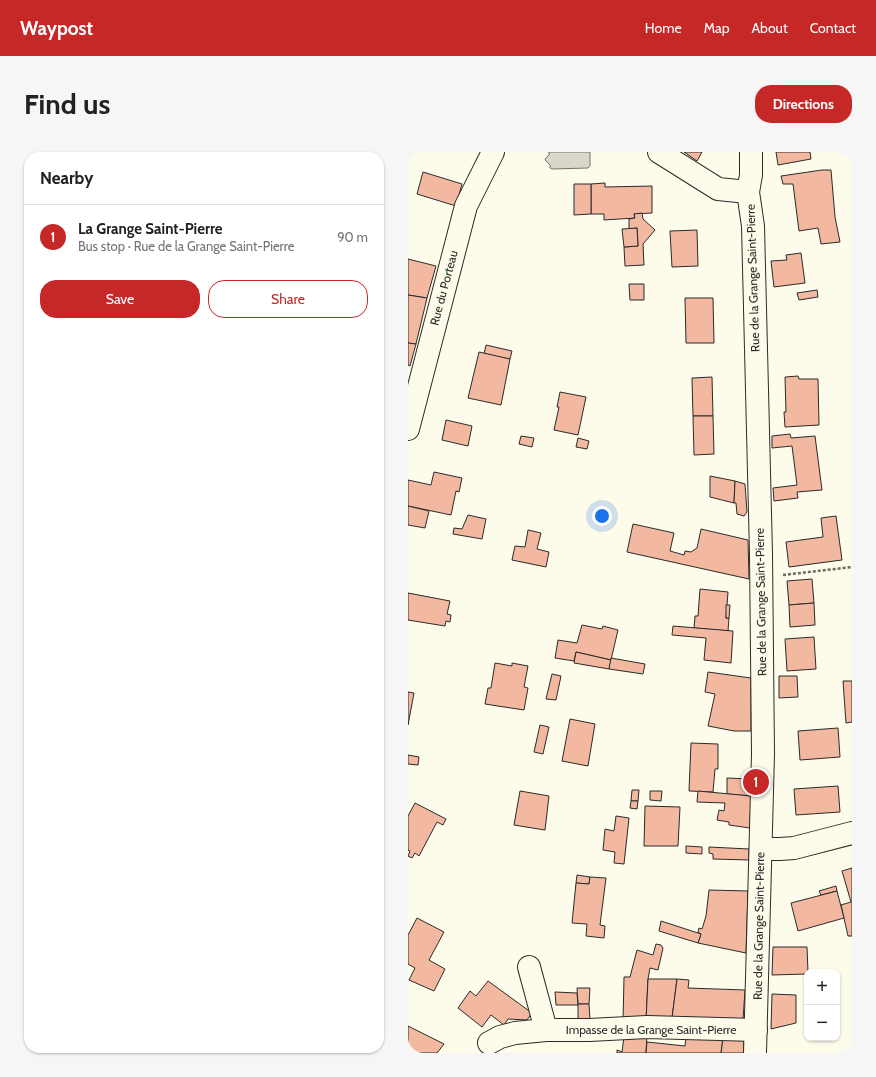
<!DOCTYPE html>
<meta charset="utf-8">
<style>
body{margin:0;font-family:Cabin,sans-serif;background:#f6f6f6;color:#202124}
.controls{position:absolute;right:12px;bottom:12px;display:grid;overflow:hidden;border-radius:8px;box-shadow:0 1px 3px #0004}
.controls button{width:36px;height:36px;display:grid;place-items:center;padding:0;border:0;border-bottom:1px solid #e0e0e0;background:#fff;color:#202124;font:20px sans-serif}
.you{position:absolute;left:194px;top:364px;width:14px;height:14px;margin:-10px;border:3px solid #fff;border-radius:50%;background:#1a73e8;box-shadow:0 0 0 6px #1a73e833}
.badge{display:grid;place-items:center;width:26px;height:26px;border-radius:50%;background:#c62828;color:#fff;font-size:13px;font-weight:700}
.pin{position:absolute;translate:-50% -50%;border:2px solid #fff;box-shadow:0 1px 4px #0006}
.list{margin:0;padding:0;list-style:none}
h2{display:flex;justify-content:space-between;align-items:center;height:52px;margin:0;padding:0 16px;font-size:17px}
h2 small{font-size:13px;font-weight:400;color:#757577}
.list li{display:grid;grid-template-columns:26px 1fr auto;gap:12px;align-items:center;box-sizing:border-box;height:64px;padding:0 16px;border-top:1px solid #e0e0e0}
.list b{display:block;font-size:15px;white-space:nowrap}
.list p{margin:0;font-size:13px;white-space:nowrap;color:#757577}
.list em{font-size:13px;font-style:normal;color:#757577}
.actions{display:flex;gap:8px;padding:12px 16px}
.actions a{flex:1;padding:9px 0;border:1px solid #c62828;border-radius:16px;text-align:center;font-size:14px;color:#c62828}
.actions .main{background:#c62828;color:#fff}
.map{position:relative;flex:none;width:444px;height:901px;overflow:hidden;border-radius:16px}
header{display:flex;align-items:center;gap:24px;box-sizing:border-box;height:56px;padding:0 20px;background:#c62828;color:#fff}
header strong{font-size:19px}
nav{display:flex;gap:22px;margin-inline-start:auto;font-size:14px}
.intro{display:flex;align-items:center;justify-content:space-between;box-sizing:border-box;height:96px;padding:0 24px}
h1{margin:0;font-size:28px}
.button{padding:10px 18px;border-radius:16px;background:#c62828;color:#fff;font-size:14px;font-weight:700}
main{display:flex;gap:24px;padding:0 24px}
aside{flex:1;background:#fff;border-radius:16px;box-shadow:0 1px 3px #0004}
.map>svg:first-child{display:block}
.water{fill:#d8d7c9;stroke:#74746e}
.building{fill:#f2b8a0;stroke:#2b2b2b}
.lines{fill:none;stroke-linecap:round;stroke-linejoin:round}
.minor-casing{stroke:#2b2b2b;stroke-width:24}
.path{stroke:#6a6964;stroke-width:2.5;stroke-dasharray:3 2;stroke-linecap:butt}
.minor{stroke:#fdfbea;stroke-width:22}
.labels{text-anchor:middle;stroke-width:3;stroke-linejoin:round;paint-order:stroke}
.street-label{font-size:12px;fill:#2b2b2b;stroke:#fdfbea}
</style>
<header>
<strong>Waypost</strong>
<nav><a>Home</a><a>Map</a><a>About</a><a>Contact</a></nav>
</header>
<div class="intro"><h1>Find us</h1><a class="button">Directions</a></div>
<main>
<aside>
<h2>Nearby<small></small></h2>
<ul class="list">
<li><span class="badge">1</span><div><b>La Grange Saint-Pierre</b><p>Bus stop · Rue de la Grange Saint-Pierre</p></div><em>90 m</em></li>
</ul>
<div class="actions"><a class="main">Save</a><a>Share</a></div>
</aside>
<div class="map">
<svg width="444" height="901" viewBox="0 0 444 901">
<rect width="100%" height="100%" fill="#fdfbea"/>
<path class="water" d="M 141,0 L 182,0 L 182,14 L 180,16 L 144,17 L 142,16 L 142,13 L 138,9 L 137,7 L 141,3 Z"/>
<g class="building">
<path d="M 276,0 L 294,0 L 289,9 Z"/>
<path d="M 368,0 L 402,0 L 403,7 L 370,13 Z"/>
<path d="M 414,18 L 423,18 L 427,65 L 432,90 L 413,92 L 410,76 L 391,79 L 385,32 L 375,32 L 373,24 Z"/>
<path d="M 15,20 L 54,32 L 48,54 L 9,42 Z"/>
<path d="M 197,31 L 197,35 L 244,34 L 244,61 L 226,62 L 227,66 L 196,68 L 196,62 L 183,62 L 183,32 Z"/>
<path d="M 166,32 L 183,32 L 183,62 L 166,63 Z"/>
<path d="M 234,61 L 235,67 L 247,78 L 235,92 L 236,113 L 217,114 L 216,95 L 230,94 L 229,76 L 221,77 L 221,67 L 227,66 L 226,62 Z"/>
<path d="M 229,76 L 230,94 L 216,95 L 214,77 Z"/>
<path d="M 289,78 L 290,114 L 264,115 L 262,79 Z"/>
<path d="M 393,101 L 397,131 L 366,135 L 363,109 L 379,108 L 378,103 Z"/>
<path d="M 0,107 L 28,114 L 19,146 L 0,143 Z"/>
<path d="M 221,132 L 236,132 L 236,148 L 222,148 Z"/>
<path d="M 409,138 L 410,145 L 391,148 L 389,141 Z"/>
<path d="M 0,143 L 19,146 L 8,192 L 0,191 Z"/>
<path d="M 277,146 L 305,146 L 306,191 L 278,191 Z"/>
<path d="M 0,191 L 8,192 L 2,214 L 0,213 Z"/>
<path d="M 78,193 L 104,199 L 102,207 L 76,202 Z"/>
<path d="M 71,200 L 102,207 L 93,253 L 60,246 Z"/>
<path d="M 390,224 L 391,227 L 410,227 L 411,273 L 377,275 L 376,260 L 378,260 L 377,225 Z"/>
<path d="M 304,225 L 305,264 L 285,264 L 284,226 Z"/>
<path d="M 152,240 L 178,245 L 170,283 L 146,278 L 151,255 L 149,255 Z"/>
<path d="M 285,264 L 305,264 L 306,302 L 286,303 Z"/>
<path d="M 38,268 L 64,274 L 60,294 L 34,288 Z"/>
<path d="M 382,282 L 383,286 L 407,284 L 414,338 L 389,340 L 390,346 L 366,349 L 365,336 L 389,333 L 384,294 L 364,296 L 364,284 Z"/>
<path d="M 113,284 L 126,286 L 124,295 L 111,292 Z"/>
<path d="M 170,286 L 181,289 L 179,297 L 168,295 Z"/>
<path d="M 26,320 L 54,326 L 51,340 L 48,339 L 43,363 L 0,354 L 0,328 L 23,333 Z"/>
<path d="M 302,324 L 327,329 L 326,351 L 302,345 Z"/>
<path d="M 327,329 L 337,332 L 339,360 L 336,364 L 329,362 L 328,351 L 326,351 Z"/>
<path d="M 0,354 L 21,359 L 17,376 L 0,373 Z"/>
<path d="M 60,363 L 78,367 L 74,387 L 45,382 L 46,376 L 54,377 Z"/>
<path d="M 428,364 L 434,408 L 381,415 L 378,390 L 415,385 L 413,366 Z"/>
<path d="M 225,372 L 266,381 L 262,399 L 276,403 L 277,399 L 283,400 L 289,396 L 293,377 L 340,388 L 341,427 L 219,400 Z"/>
<path d="M 120,378 L 133,381 L 129,397 L 141,400 L 138,415 L 104,408 L 107,394 L 117,395 Z"/>
<path d="M 404,427 L 406,451 L 381,453 L 379,429 Z"/>
<path d="M 292,437 L 320,440 L 318,466 L 321,466 L 320,479 L 286,476 L 287,464 L 290,464 Z"/>
<path d="M 0,441 L 42,449 L 39,462 L 43,463 L 42,470 L 38,469 L 37,474 L 0,468 Z"/>
<path d="M 406,451 L 407,473 L 382,475 L 381,453 Z"/>
<path d="M 318,453 L 322,453 L 321,466 L 318,466 Z"/>
<path d="M 174,473 L 194,477 L 195,474 L 210,478 L 203,508 L 168,500 L 166,509 L 147,506 L 150,488 L 169,491 Z"/>
<path d="M 265,474 L 325,479 L 323,511 L 296,508 L 298,486 L 264,483 Z"/>
<path d="M 406,485 L 408,517 L 379,519 L 377,487 Z"/>
<path d="M 168,500 L 203,508 L 201,517 L 166,511 Z"/>
<path d="M 203,506 L 237,512 L 235,522 L 201,517 Z"/>
<path d="M 87,511 L 104,514 L 104,511 L 120,514 L 116,535 L 120,536 L 116,558 L 77,552 L 80,536 L 83,536 Z"/>
<path d="M 300,520 L 343,526 L 343,579 L 326,579 L 300,574 L 307,542 L 297,540 Z"/>
<path d="M 144,522 L 153,524 L 148,548 L 138,547 Z"/>
<path d="M 371,524 L 389,524 L 390,545 L 371,546 Z"/>
<path d="M 435,529 L 444,529 L 444,570 L 438,571 Z"/>
<path d="M 0,540 L 6,541 L 0,573 Z"/>
<path d="M 162,567 L 187,572 L 180,614 L 154,609 Z"/>
<path d="M 132,573 L 141,575 L 135,602 L 126,600 Z"/>
<path d="M 430,576 L 432,605 L 392,608 L 390,579 Z"/>
<path d="M 283,591 L 310,592 L 310,617 L 307,617 L 305,640 L 281,639 Z"/>
<path d="M 0,603 L 11,605 L 10,613 L 0,612 Z"/>
<path d="M 319,626 L 343,627 L 343,644 L 319,642 Z"/>
<path d="M 430,634 L 432,660 L 388,663 L 386,637 Z"/>
<path d="M 224,638 L 231,638 L 230,649 L 223,649 Z"/>
<path d="M 112,639 L 141,644 L 137,678 L 106,673 Z"/>
<path d="M 242,639 L 254,639 L 253,649 L 242,648 Z"/>
<path d="M 290,639 L 343,644 L 342,676 L 321,673 L 321,670 L 309,668 L 311,658 L 316,659 L 317,651 L 289,650 Z"/>
<path d="M 223,649 L 230,649 L 229,657 L 222,656 Z"/>
<path d="M 7,651 L 38,667 L 35,673 L 29,670 L 11,704 L 7,701 L 4,706 L 0,704 L 2,699 L 0,698 L 0,664 Z"/>
<path d="M 237,654 L 272,655 L 270,694 L 236,694 Z"/>
<path d="M 208,664 L 221,666 L 216,712 L 206,711 L 207,700 L 195,698 L 197,677 L 206,679 Z"/>
<path d="M 278,694 L 294,695 L 294,702 L 278,701 Z"/>
<path d="M 301,695 L 341,697 L 341,708 L 305,707 L 305,702 L 301,701 Z"/>
<path d="M 444,716 L 444,784 L 440,784 L 433,753 L 443,750 L 434,719 Z"/>
<path d="M 169,723 L 182,725 L 181,732 L 168,731 Z"/>
<path d="M 182,725 L 198,726 L 192,773 L 197,774 L 196,786 L 178,784 L 179,772 L 164,771 L 168,731 L 181,732 Z"/>
<path d="M 428,734 L 429,739 L 413,743 L 411,739 Z"/>
<path d="M 301,738 L 340,739 L 338,801 L 290,791 L 293,782 L 290,780 L 291,776 L 294,777 L 298,764 Z"/>
<path d="M 429,739 L 436,766 L 390,779 L 383,751 Z"/>
<path d="M 9,766 L 36,780 L 21,808 L 37,817 L 26,839 L 1,828 L 7,816 L 0,812 L 0,783 Z"/>
<path d="M 253,769 L 293,782 L 290,791 L 251,779 Z"/>
<path d="M 248,792 L 253,793 L 255,796 L 250,818 L 242,816 L 240,827 L 238,869 L 215,870 L 216,825 L 222,825 L 229,798 L 245,803 Z"/>
<path d="M 365,795 L 399,795 L 400,820 L 399,822 L 364,823 Z"/>
<path d="M 240,827 L 269,827 L 264,866 L 238,869 Z"/>
<path d="M 269,827 L 281,828 L 280,836 L 337,838 L 335,868 L 264,866 Z"/>
<path d="M 80,829 L 124,861 L 119,868 L 100,867 L 96,873 L 83,863 L 74,875 L 50,856 L 62,839 L 68,844 Z"/>
<path d="M 169,836 L 182,836 L 181,852 L 170,852 Z"/>
<path d="M 147,840 L 169,841 L 170,853 L 148,853 Z"/>
<path d="M 364,842 L 388,843 L 388,871 L 363,877 Z"/>
<path d="M 170,852 L 181,852 L 182,868 L 170,872 Z"/>
<path d="M 0,874 L 36,892 L 29,901 L 0,901 Z"/>
<path d="M 239,882 L 238,901 L 209,901 L 209,898 L 214,900 L 216,884 Z"/>
<path d="M 278,885 L 315,886 L 313,901 L 238,901 L 239,890 L 277,894 Z"/>
<path d="M 315,886 L 336,886 L 336,901 L 313,901 Z"/>
</g>
<g class="lines">
<g class="minor-casing">
<g id="minor">
<path d="M 251,0 L 310,37 L 340,40"/>
<path d="M 343,0 L 343,23 L 340,40 L 345,74 L 353,402 L 355,602 L 347,901"/>
<path d="M 0,277 L 58,54 L 85,0"/>
<path d="M 353,697 L 372,697 L 386,696 L 444,681"/>
<path d="M 121,815 L 138,878"/>
<path d="M 81,891 L 92,885 L 107,881 L 138,878 L 181,878 L 239,875 L 348,878"/>
</g>
</g>
<path class="path" d="M 375,423 L 444,415"/>
<use href="#minor" class="minor"/>
</g>
<g class="labels">
<g class="street-label">
<text transform="translate(345 126) rotate(-92)" y="4">Rue de la Grange Saint-Pierre</text>
<text transform="translate(36 136) rotate(-75)" y="4">Rue du Porteau</text>
<text transform="translate(353 450) rotate(-91)" y="4">Rue de la Grange Saint-Pierre</text>
<text transform="translate(351 774) rotate(-89)" y="4">Rue de la Grange Saint-Pierre</text>
<text x="243" y="882">Impasse de la Grange Saint-Pierre</text>
</g>
</g>
</svg>
<div class="controls">
<button>+</button>
<button>−</button>
</div>
<div class="you"></div>
<div class="pin badge" style="left:348px;top:630px">1</div>
</div>
</main>
